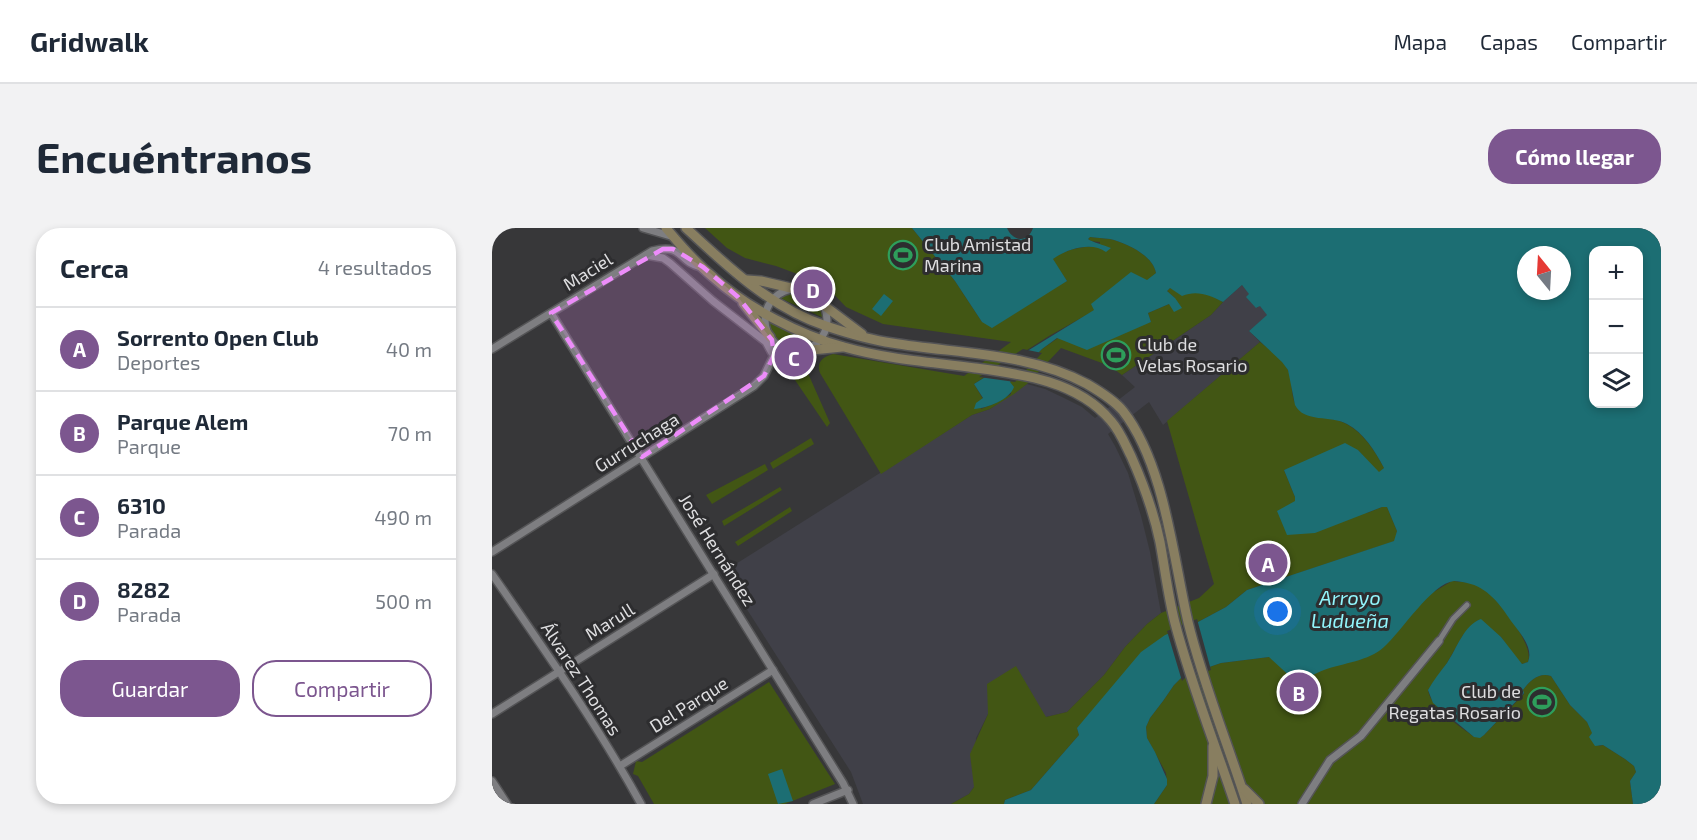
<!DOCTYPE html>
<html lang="es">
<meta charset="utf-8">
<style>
body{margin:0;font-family:"Exo 2",sans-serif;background:#f2f2f3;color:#1f2937}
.controls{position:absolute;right:18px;top:18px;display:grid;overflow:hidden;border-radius:12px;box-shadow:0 3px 9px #0003}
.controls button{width:54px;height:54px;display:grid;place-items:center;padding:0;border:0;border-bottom:2px solid #e0e1e3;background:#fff;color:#1f2937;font:30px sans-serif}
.compass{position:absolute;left:1025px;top:18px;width:54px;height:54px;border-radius:50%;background:#fff;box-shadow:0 3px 9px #0003;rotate:342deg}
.you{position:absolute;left:786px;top:384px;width:21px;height:21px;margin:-15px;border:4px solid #fff;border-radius:50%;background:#1a73e8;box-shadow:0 0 0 9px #1a73e833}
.badge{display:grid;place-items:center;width:39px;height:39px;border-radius:50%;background:#7c568f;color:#fff;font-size:20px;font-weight:700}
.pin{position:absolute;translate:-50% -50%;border:3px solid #fff;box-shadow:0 2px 6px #0006}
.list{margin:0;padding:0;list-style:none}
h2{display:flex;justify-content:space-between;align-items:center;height:78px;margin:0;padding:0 24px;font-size:26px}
h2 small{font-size:20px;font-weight:400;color:#747a83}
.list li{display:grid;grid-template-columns:39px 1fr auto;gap:18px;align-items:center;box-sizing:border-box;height:84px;padding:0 24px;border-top:2px solid #e0e1e3}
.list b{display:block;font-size:22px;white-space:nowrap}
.list p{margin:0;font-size:20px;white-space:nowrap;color:#747a83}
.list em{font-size:20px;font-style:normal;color:#747a83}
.actions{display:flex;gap:12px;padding:18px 24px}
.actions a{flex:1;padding:14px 0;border:2px solid #7c568f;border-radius:24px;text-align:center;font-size:21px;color:#7c568f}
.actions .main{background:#7c568f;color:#fff}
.icon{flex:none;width:33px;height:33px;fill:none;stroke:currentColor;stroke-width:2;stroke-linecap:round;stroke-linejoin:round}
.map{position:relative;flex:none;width:1169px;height:576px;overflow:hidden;border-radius:24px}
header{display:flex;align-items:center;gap:36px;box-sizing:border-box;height:84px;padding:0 30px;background:#fff;border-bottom:2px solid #e0e1e3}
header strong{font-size:28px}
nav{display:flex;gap:33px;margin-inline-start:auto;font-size:21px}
.intro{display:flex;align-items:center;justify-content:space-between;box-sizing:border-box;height:144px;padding:0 36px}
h1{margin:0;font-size:42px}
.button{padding:15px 27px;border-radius:24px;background:#7c568f;color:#fff;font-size:21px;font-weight:700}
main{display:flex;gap:36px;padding:0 36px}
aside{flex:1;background:#fff;border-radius:24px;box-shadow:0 3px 9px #0003}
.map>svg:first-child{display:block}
.built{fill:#404048}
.green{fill:#425614}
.water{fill:#1c6e73;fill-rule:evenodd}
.pier{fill:#373739}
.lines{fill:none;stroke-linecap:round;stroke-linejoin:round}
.pedestrian-casing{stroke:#545456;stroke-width:8}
.minor-casing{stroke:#545456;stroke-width:10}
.secondary-casing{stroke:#545456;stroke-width:12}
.pedestrian{stroke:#7e7e81;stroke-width:5}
.minor{stroke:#7e7e81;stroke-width:7}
.secondary{stroke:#887e60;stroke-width:9}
.marked{fill:#ed8cfa;fill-opacity:0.2;stroke:#ed8cfa;stroke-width:4.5;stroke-dasharray:12 8;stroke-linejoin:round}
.labels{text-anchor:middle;stroke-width:6;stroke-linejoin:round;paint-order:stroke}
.poi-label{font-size:18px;fill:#dedee0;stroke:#2d2d2f;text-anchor:start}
.street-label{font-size:18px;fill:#dedee0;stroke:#2d2d2f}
.water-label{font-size:20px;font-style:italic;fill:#92f5fc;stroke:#2d2d2f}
</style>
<header>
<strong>Gridwalk</strong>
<nav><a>Mapa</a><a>Capas</a><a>Compartir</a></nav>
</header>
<div class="intro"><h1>Encuéntranos</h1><a class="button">Cómo llegar</a></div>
<main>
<aside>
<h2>Cerca<small>4 resultados</small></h2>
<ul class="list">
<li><span class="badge">A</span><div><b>Sorrento Open Club</b><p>Deportes</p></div><em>40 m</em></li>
<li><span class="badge">B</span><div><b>Parque Alem</b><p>Parque</p></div><em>70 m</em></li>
<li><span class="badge">C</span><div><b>6310</b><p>Parada</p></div><em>490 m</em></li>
<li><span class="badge">D</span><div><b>8282</b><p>Parada</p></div><em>500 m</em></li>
</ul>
<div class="actions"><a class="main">Guardar</a><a>Compartir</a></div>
</aside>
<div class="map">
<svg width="1169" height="576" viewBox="0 0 1169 576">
<rect width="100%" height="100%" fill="#373739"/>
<path class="built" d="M 750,57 L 758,66 L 755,69 L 765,80 L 768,77 L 776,87 L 757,103 L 768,114 L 671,197 L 657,174 L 616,206 L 623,218 L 636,245 L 649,288 L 658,324 L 669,385 L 655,396 L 633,419 L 612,447 L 575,484 L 554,489 L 496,486 L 484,510 L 482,559 L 477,566 L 459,576 L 371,576 L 359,544 L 231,344 L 480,187 L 498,181 L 535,156 L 553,161 L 570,169 L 590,179 L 603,190 L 643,159 L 630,147 L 719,87 L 731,74 Z"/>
<g class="green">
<path d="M 213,0 L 420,0 L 463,53 L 490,94 L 575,53 L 560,31 C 573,22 592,17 607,19 L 608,14 L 599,13 L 596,11 L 598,9 C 604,10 611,10 618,11 C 634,15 661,27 664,45 L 655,53 L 557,108 L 482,156 L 491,171 L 489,181 L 506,174 L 519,166 L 518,154 L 550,121 L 566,110 L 659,94 L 656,85 L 677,76 L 683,70 L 675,63 L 678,60 L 697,65 L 714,65 L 731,74 L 719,87 L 630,147 L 618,138 L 569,120 L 535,156 L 522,166 L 498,181 L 480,187 L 389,246 L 328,145 C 324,134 331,129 341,126 L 472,148 L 519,114 L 391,96 L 354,79 L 332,56 L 284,38 L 253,30 L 235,20 Z"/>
<path d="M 297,64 C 317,64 327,70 332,90 L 288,70 Z"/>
<path d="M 276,90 L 323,113 C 302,127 279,116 276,90 Z"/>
<path d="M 768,114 C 778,122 792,132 797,144 C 801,154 798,171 806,179 C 819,191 824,188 840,191 C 865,195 881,219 892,240 L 887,245 L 883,242 L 866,222 L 792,242 L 803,269 L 803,273 L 875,285 L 890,279 L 895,279 L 905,303 L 903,313 L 755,362 L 734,379 L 706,394 L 585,500 L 587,507 L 539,562 L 513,572 L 512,576 L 459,576 L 477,566 L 482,559 L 478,526 L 496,486 L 495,456 L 524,438 L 554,489 L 575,484 L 612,447 L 633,419 L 655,396 L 669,385 L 707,370 L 722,356 L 675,193 Z"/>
<path d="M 286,123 L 303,127 L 314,126 L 315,143 L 338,195 L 335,199 L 288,130 Z"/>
<path d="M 319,210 L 322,216 L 281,241 L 278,235 Z"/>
<path d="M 273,236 L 276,242 L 220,276 L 214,267 Z"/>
<path d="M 288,259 L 290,262 L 232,298 L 230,293 Z"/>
<path d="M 298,279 L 300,283 L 246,318 L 243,314 Z"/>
<path d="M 960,353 C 969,354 980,354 988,358 C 1003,367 1043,416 1036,434 L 1030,436 L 1024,431 L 1009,409 L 986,392 L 971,407 L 955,435 L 936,462 C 939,481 968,498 982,509 L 992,507 L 1032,466 L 1031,462 C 1038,453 1046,444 1059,448 L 1078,477 L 1095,494 L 1107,518 L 1111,517 L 1133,531 L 1142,538 L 1144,544 L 1138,553 L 1141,576 L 662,576 L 675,557 L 674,545 L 655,510 L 654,499 L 658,490 L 671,473 L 682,457 L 691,448 L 729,435 L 777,429 L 940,365 Z"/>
<path d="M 277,454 L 343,556 L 293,576 L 162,576 L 146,548 L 141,546 L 144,533 L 150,534 Z"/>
</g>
<g class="water">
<path d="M 420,0 L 515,0 C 521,14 536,15 541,0 L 1169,0 L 1169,576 L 1141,576 L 1138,553 L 1144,544 L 1142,538 L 1133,531 L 1111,517 L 1103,518 L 1097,509 L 1100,505 L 1095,494 L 1078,477 L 1059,448 C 1046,444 1038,453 1031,462 L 1032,465 L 992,507 L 988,510 L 982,509 L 941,475 L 936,462 C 941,453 948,444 955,435 C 965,420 972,397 989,391 L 1009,409 L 1030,436 L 1036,434 C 1042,419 1027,404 1019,393 C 1008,376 995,359 975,355 C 971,354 966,353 962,353 C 940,355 909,404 892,419 C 877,433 851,435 832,442 C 822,446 812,452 802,452 L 777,429 L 729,435 L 691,448 L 682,457 L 671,473 L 658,490 L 654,499 L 655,510 L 663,524 L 675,551 L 675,557 L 662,576 L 512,576 L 513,572 L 539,562 L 587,507 L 585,500 L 649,424 L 673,407 L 706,394 L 734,379 L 755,362 L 902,313 L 905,303 L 895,279 L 890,279 L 823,305 L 795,307 L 785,283 L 803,273 L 803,269 L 792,242 L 853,215 L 866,222 L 887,244 L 892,240 C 883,223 872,205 855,196 C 839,187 812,195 803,177 L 796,142 L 790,134 L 757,103 L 775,87 L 768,78 L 764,80 L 754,69 L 757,66 L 750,57 L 731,74 C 717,67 705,62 690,68 L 678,60 L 675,63 L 683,70 L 690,80 L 682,84 L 677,76 L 656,85 L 659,94 L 595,122 L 565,110 L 550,121 L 518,154 L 522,159 C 517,172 496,180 482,181 L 484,175 L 491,170 L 482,156 L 602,82 L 599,76 L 639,44 L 655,52 L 664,45 C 661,27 634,15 618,11 C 611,10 604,10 598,9 L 596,11 C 600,14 612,17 619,20 L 614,24 C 600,13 574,21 561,31 L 575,53 L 500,100 L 490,94 L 463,53 ZM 1102,22 L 1146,22 L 1146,176 L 1102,176 ZM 1034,27 L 1070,27 L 1070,63 L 1034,63 Z"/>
<path d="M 392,66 L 401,73 L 389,88 L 380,81 Z"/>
<path d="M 290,541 L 301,573 L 286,576 L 276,546 Z"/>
</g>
<g class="pier">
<path d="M 531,121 L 550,125 L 523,154 L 487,149 Z"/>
<path d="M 705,391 L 719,442 L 693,450 L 690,453 L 675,403 Z"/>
</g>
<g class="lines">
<g class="pedestrian-casing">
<path id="pedestrian" d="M 947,413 L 961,391 L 975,377"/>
</g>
<g class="minor-casing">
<g id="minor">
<path d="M 151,0 L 182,9"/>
<path d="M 154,27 L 171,30 L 178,35 L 221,73 L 274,114 L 280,125"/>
<circle cx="304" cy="92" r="31"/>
<path d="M 59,85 L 351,555 L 361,576"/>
<path d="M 0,121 L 160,23 C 193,15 185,34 209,39"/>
<path d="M 0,324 L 262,158 L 272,148 L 282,127 L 280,112"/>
<path d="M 0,346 C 52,421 105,496 149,576"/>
<path d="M 0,486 L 222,346"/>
<path d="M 128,538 L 281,442"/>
<path d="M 0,553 L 15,576"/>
<path d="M 321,576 L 356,562"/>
<path d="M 810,576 L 838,532 L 869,508 L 947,413"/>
</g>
</g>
<g class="secondary-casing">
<g id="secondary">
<path d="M 174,0 C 188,17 204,35 221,49 C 255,80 308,107 352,119 C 394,131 439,134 483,140 C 530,146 586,153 619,193 C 628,203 633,216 639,228 C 651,255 662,285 668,314 C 673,341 676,368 683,395 C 699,456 723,516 743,576"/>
<path d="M 194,0 C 236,39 279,80 334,98 C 355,105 378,112 400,115 C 466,126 535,124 595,156 C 607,163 622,172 631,183 C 673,237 681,330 696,394 C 711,456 736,516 755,576"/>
<path d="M 255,52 L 269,53 L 303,61"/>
<path d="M 251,75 L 278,109"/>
<path d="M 330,76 L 370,106"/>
<path d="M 310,123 L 350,119"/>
<path d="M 752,561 L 767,576"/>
<path d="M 714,576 L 721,548 L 721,518"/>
</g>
</g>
<use href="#pedestrian" class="pedestrian"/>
<use href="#minor" class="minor"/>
<use href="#secondary" class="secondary"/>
</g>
<path class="marked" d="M 171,21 L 181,21 L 211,39 L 246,69 L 280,112 L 282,127 L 272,148 L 150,229 L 59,85 Z"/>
<defs>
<g id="stadium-ring" transform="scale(1.5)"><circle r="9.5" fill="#2d2d2f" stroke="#2e9e5b" stroke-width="1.5"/><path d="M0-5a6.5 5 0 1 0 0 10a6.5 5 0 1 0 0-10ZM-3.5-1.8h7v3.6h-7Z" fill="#2e9e5b"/></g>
</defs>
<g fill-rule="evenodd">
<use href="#stadium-ring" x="411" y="27"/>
<use href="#stadium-ring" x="624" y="127"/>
<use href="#stadium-ring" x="1050" y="474"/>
</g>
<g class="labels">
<g class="poi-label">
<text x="432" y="23">Club Amistad<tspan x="432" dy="21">Marina</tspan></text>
<text x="645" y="123">Club de<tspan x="645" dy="21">Velas Rosario</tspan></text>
<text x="1029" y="470" text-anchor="end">Club de<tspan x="1029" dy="21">Regatas Rosario</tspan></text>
</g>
<g class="street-label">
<text transform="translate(96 44) rotate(-32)" y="6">Maciel</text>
<text transform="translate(145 215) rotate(-32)" y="6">Gurruchaga</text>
<text transform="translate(225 322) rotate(58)" y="6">José Hernández</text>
<text transform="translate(118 394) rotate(-32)" y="6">Marull</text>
<text transform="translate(89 451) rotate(57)" y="6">Álvarez Thomas</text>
<text transform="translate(197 477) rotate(-32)" y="6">Del Parque</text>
</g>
<g class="water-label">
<text x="858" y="377">Arroyo<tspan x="858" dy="23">Ludueña</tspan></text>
</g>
</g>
</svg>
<div class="controls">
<button>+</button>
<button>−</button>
<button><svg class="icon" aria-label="layers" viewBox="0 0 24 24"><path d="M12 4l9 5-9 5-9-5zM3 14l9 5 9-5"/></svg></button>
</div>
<svg class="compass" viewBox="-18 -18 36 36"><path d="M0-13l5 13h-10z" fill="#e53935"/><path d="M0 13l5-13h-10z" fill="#747a83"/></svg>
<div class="you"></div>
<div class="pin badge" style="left:776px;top:335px">A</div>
<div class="pin badge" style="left:807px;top:464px">B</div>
<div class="pin badge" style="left:302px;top:129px">C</div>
<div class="pin badge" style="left:321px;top:61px">D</div>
</div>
</main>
